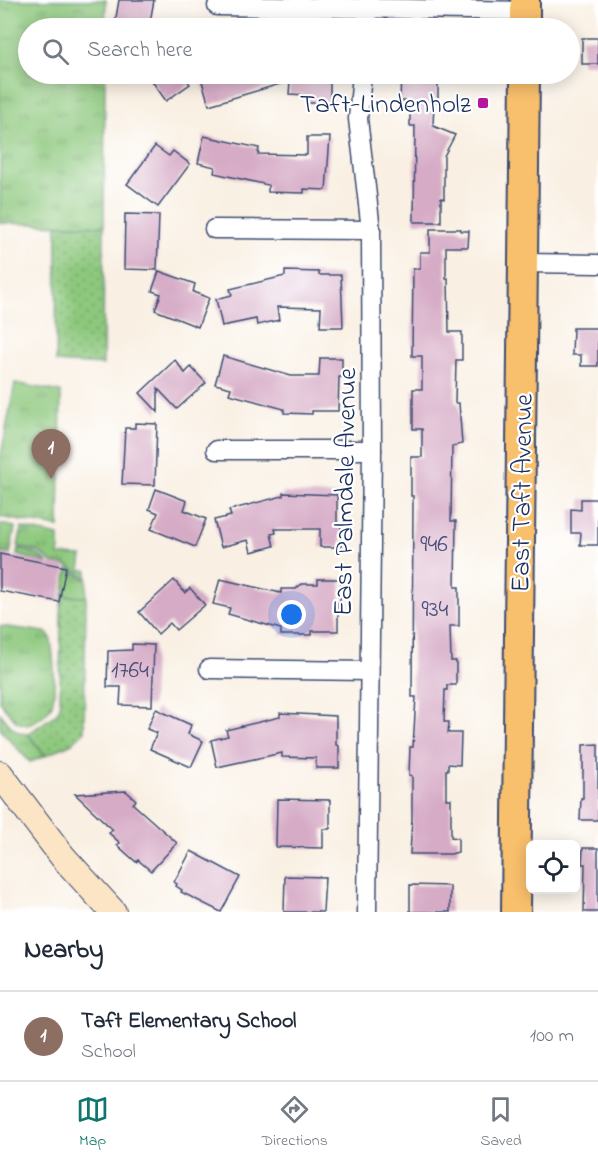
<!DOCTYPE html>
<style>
body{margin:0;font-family:"Indie Flower",sans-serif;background:#f2f2f3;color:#1f2937}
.controls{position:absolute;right:18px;bottom:18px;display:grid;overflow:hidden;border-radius:9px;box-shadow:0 3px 15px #0003}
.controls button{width:54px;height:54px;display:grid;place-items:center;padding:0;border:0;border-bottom:2px solid #e0e1e3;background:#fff;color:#1f2937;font:30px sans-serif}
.you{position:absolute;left:292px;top:615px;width:21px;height:21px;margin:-15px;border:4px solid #fff;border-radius:50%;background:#1a73e8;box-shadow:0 0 0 9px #1a73e833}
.badge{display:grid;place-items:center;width:39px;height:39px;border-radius:50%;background:#0f766e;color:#fff;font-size:20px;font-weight:700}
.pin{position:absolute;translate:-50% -50px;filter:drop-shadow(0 2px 3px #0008)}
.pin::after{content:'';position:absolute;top:32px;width:21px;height:18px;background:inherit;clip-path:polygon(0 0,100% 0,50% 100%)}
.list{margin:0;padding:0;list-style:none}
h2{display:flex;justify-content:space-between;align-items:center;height:78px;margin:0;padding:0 24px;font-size:26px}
h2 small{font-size:20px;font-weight:400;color:#747a83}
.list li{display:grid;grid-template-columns:39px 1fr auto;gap:18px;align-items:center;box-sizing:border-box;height:90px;padding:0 24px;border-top:2px solid #e0e1e3}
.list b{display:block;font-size:22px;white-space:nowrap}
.list p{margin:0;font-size:20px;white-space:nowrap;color:#747a83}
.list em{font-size:20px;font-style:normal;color:#747a83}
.icon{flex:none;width:33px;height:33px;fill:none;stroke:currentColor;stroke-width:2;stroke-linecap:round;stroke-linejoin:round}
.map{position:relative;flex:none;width:598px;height:912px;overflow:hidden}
.search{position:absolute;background:#fff;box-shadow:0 3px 15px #0003;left:18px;right:18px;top:18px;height:66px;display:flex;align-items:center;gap:15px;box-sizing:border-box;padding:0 21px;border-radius:33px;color:#747a83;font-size:22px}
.sheet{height:168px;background:#fff}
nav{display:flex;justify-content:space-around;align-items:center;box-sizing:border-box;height:84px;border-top:2px solid #e0e1e3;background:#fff;font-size:16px;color:#747a83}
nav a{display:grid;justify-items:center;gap:3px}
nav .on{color:#0f766e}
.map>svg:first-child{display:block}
.grass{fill:url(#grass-tufts);stroke:#547c6e;stroke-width:1.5}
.park{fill:url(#park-dots);stroke:#547c6e;stroke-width:1.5}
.building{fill:#d6abc6}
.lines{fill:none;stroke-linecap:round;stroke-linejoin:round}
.street-casing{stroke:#3c4c72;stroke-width:21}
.secondary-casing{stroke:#3c4c72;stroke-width:28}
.primary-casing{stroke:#3c4c72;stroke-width:32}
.street{stroke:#fff;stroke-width:18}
.secondary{stroke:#fce5c4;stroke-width:26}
.primary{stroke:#f8bf6c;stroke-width:28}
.poi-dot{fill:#b5179e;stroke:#fff;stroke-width:2}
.labels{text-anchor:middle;stroke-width:4.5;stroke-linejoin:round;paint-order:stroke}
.number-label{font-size:24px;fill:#4a4e78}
.poi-label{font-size:27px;fill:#1b2f5e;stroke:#fff;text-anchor:end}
.street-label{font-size:27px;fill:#1b2f5e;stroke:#fff}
</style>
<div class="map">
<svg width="598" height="912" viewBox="0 0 598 912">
<defs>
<pattern id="grass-tufts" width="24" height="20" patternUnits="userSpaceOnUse" patternTransform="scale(1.5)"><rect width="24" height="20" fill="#8dc87d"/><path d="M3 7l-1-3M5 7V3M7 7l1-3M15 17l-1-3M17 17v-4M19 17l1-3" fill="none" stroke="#72a36a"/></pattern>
<pattern id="park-dots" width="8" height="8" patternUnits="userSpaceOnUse" patternTransform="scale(1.5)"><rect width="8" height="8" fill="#8dc87d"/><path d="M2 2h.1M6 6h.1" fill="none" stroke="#72a36a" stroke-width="1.8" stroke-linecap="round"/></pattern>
</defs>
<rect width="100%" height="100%" fill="#fff"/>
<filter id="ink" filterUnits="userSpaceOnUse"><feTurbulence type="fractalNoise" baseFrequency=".0167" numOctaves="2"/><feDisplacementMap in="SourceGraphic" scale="12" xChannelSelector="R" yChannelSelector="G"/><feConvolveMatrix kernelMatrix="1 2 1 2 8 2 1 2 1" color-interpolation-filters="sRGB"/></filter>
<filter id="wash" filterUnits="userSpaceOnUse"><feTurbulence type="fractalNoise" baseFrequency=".008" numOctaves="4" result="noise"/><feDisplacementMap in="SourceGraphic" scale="24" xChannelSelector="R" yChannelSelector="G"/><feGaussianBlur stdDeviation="1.35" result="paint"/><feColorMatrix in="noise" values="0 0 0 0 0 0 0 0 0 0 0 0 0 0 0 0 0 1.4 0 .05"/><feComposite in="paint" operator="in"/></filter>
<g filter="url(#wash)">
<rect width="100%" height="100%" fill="#f9f0e3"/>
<g class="grass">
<path d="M 0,0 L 106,0 L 105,28 L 28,28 L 28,74 L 105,74 L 104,226 L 0,223 Z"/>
<path d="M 15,383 L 61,392 L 59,527 L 0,517 L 0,460 Z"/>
<path d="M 0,524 L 15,527 L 10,554 L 0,553 Z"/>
<path d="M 22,528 L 59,536 L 59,555 L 82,556 L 80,570 L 87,570 L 87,578 L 68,566 L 52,563 L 39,552 L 18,546 Z"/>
<path d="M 18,548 L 37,554 L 48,563 L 17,555 Z"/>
<path d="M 68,569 L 87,580 L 86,597 L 63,596 Z"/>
<path d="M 0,626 L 45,632 L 50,636 C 53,650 58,696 50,708 C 46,715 35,722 27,725 L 17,722 L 0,702 Z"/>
<path d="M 0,713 C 8,723 15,734 28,734 L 45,756 L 30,762 L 0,729 Z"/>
</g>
<g class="park">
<path d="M 57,225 L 104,226 L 103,365 L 56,362 Z"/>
<path d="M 63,596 L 86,597 L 84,732 L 72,743 L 45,756 L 28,734 L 56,714 L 60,707 L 61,604 Z"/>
</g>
<g id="blocks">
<g class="building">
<path d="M 119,0 L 154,0 L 149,28 L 115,23 Z"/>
<rect x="582" y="38" width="16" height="26"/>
<path d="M 147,74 L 182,74 L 190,84 L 166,101 Z"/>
<path d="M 214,74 L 327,74 L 327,80 L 330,80 L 330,103 L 307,103 L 307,95 L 289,94 L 290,81 L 209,105 L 201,78 Z"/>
<path d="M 401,74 L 438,74 L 438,102 L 434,102 L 433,126 L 455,135 L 444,156 L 444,199 L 441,198 L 441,222 L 414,222 L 415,126 L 410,126 L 410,101 L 400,101 Z"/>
<path d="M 204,136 L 259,148 L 258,154 L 307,155 L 307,137 L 330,137 L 326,190 L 304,189 L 304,193 L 268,192 L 268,185 L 214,173 L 215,167 L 198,163 Z"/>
<path d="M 155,146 L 169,156 L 173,151 L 190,164 L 158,207 L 127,184 Z"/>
<path d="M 125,214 L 159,215 L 157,270 L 124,269 Z"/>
<path d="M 430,229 L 461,229 L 461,231 L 469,231 L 468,247 L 446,247 L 446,278 L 448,278 L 449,332 L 462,332 L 462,360 L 456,360 L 455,403 L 459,403 L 462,444 L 452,446 L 451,521 L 456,521 L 455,587 L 459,587 L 459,626 L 450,626 L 451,661 L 456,661 L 456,685 L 447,685 L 447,690 L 445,690 L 444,722 L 449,722 L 448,733 L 461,733 L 460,765 L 448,764 L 448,770 L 446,770 L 446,799 L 451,799 L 451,837 L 458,838 L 458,852 L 451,854 L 410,854 L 412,818 L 412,776 L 409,775 L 410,747 L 413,747 L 416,697 L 412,697 L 413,496 L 411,496 L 411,457 L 422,457 L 422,429 L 413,429 L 413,389 L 422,389 L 422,356 L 412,356 L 413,269 L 420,269 L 420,252 L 430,252 Z"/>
<path d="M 159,271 L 195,284 L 193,292 L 209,298 L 198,327 L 155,310 L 161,294 L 152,291 Z"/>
<path d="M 285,271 L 319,272 L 319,275 L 341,275 L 343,327 L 320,327 L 321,308 L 277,307 L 279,320 L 257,325 L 256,319 L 222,326 L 216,299 L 232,295 L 230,289 L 285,276 Z"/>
<path d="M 573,328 L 598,328 L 598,366 L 581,366 L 581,355 L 572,355 Z"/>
<path d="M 223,356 L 291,376 L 319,376 L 320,358 L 342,358 L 342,377 L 339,377 L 338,411 L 312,411 L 312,414 L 284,413 L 284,409 L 229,394 L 231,388 L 215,384 Z"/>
<path d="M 175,360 L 185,373 L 191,367 L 206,383 L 177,409 L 158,389 L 158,412 L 140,393 Z"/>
<path d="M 135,423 L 157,424 L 155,485 L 122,484 L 125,428 L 135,428 Z"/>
<path d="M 156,489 L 187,501 L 184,510 L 206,519 L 195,547 L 151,529 L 158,513 L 149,509 Z"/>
<path d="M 283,493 L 337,495 L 337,525 L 341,525 L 341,547 L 320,547 L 320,529 L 275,529 L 276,533 L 271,534 L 274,546 L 251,552 L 248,540 L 221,547 L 214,520 L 231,516 L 229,510 L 283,496 Z"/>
<path d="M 581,499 L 598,499 L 598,545 L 580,545 L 581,533 L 571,533 L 571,509 L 581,510 Z"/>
<path d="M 0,554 L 66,567 L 59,602 L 0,591 Z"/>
<path d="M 220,579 L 281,593 L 281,589 L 296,589 L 301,584 L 318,584 L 318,579 L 341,579 L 340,602 L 338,602 L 338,631 L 312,631 L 312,635 L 281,635 L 281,629 L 228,614 L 230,608 L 213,604 Z"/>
<path d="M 174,580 L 185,593 L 190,588 L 205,605 L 176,630 L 170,623 L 158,634 L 139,612 Z"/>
<path d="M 132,644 L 154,645 L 152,706 L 120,705 L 121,687 L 107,687 L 108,651 L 132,650 Z"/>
<path d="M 156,709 L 191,725 L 188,734 L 203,741 L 191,767 L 150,749 L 157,733 L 147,729 Z"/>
<path d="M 280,713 L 336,716 L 336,745 L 339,746 L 339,768 L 316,768 L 316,758 L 282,757 L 282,753 L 217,767 L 211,740 L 228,736 L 226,730 L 280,717 Z"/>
<path d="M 598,744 L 598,820 L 580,820 L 581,798 L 583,798 L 583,745 Z"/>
<path d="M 126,791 L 136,800 L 133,804 L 177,843 L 151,871 L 138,860 L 136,862 L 117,845 L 120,843 L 109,833 L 113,830 L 75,794 Z"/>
<path d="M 277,799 L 330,800 L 330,829 L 323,829 L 323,848 L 276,847 Z"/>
<path d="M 583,848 L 598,848 L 598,912 L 584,912 L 585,864 L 582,864 Z"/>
<path d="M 191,851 L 240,877 L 221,912 L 181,892 L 182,890 L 176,886 L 177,884 L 174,882 Z"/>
<path d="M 285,876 L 325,877 L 323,912 L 284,912 Z"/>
<path d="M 410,885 L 450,886 L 450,912 L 410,912 Z"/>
</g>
</g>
</g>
<g filter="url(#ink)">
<use href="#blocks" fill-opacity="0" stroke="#3c4c72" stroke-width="1.5"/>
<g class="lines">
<g class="street-casing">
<g id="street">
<path d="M 217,6 L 525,11"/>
<path d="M 366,28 L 369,0"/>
<path d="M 362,74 L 358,119 L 371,230 L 372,450 L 367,912"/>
<path d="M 214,229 L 371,230"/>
<path d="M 523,263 L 598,264"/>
<path d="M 216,450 L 372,450"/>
<path d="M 209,669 L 369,671"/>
</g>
</g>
<g class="secondary-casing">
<path id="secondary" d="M 0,774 L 63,857 L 113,912"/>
</g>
<g class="primary-casing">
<g id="primary">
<path d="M 525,28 L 525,0"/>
<path d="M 516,912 L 525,74"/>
</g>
</g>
<use href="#street" class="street"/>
<use href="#secondary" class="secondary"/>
<use href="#primary" class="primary"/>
</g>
</g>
<rect class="poi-dot" x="477" y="97" width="12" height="12" rx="3"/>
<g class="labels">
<g class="number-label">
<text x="434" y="551">946</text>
<text x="435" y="616">934</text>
<text x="130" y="677">1764</text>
</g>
<g class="poi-label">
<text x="471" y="112">Taft-Lindenholz</text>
</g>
<g class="street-label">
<text transform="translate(344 492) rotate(-89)" y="9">East Palmdale Avenue</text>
<text transform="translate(521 493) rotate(-89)" y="9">East Taft Avenue</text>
</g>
</g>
</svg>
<div class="controls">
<button><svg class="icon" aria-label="locate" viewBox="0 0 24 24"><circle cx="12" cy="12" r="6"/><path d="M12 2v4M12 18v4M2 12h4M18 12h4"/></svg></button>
</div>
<div class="you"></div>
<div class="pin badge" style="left:51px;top:479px;background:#8d6e63">1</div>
<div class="search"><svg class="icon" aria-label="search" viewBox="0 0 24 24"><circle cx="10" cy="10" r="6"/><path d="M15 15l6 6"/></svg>Search here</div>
</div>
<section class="sheet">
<h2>Nearby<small></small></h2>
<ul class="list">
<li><span class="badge" style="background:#8d6e63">1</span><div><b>Taft Elementary School</b><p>School</p></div><em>100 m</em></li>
</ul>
</section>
<nav>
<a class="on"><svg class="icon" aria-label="map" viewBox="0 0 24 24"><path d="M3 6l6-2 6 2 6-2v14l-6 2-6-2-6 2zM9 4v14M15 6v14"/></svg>Map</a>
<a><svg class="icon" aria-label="directions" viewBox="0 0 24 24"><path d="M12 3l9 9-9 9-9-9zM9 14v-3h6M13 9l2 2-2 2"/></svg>Directions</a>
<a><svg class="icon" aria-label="saved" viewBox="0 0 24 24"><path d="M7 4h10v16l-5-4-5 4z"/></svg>Saved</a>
</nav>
